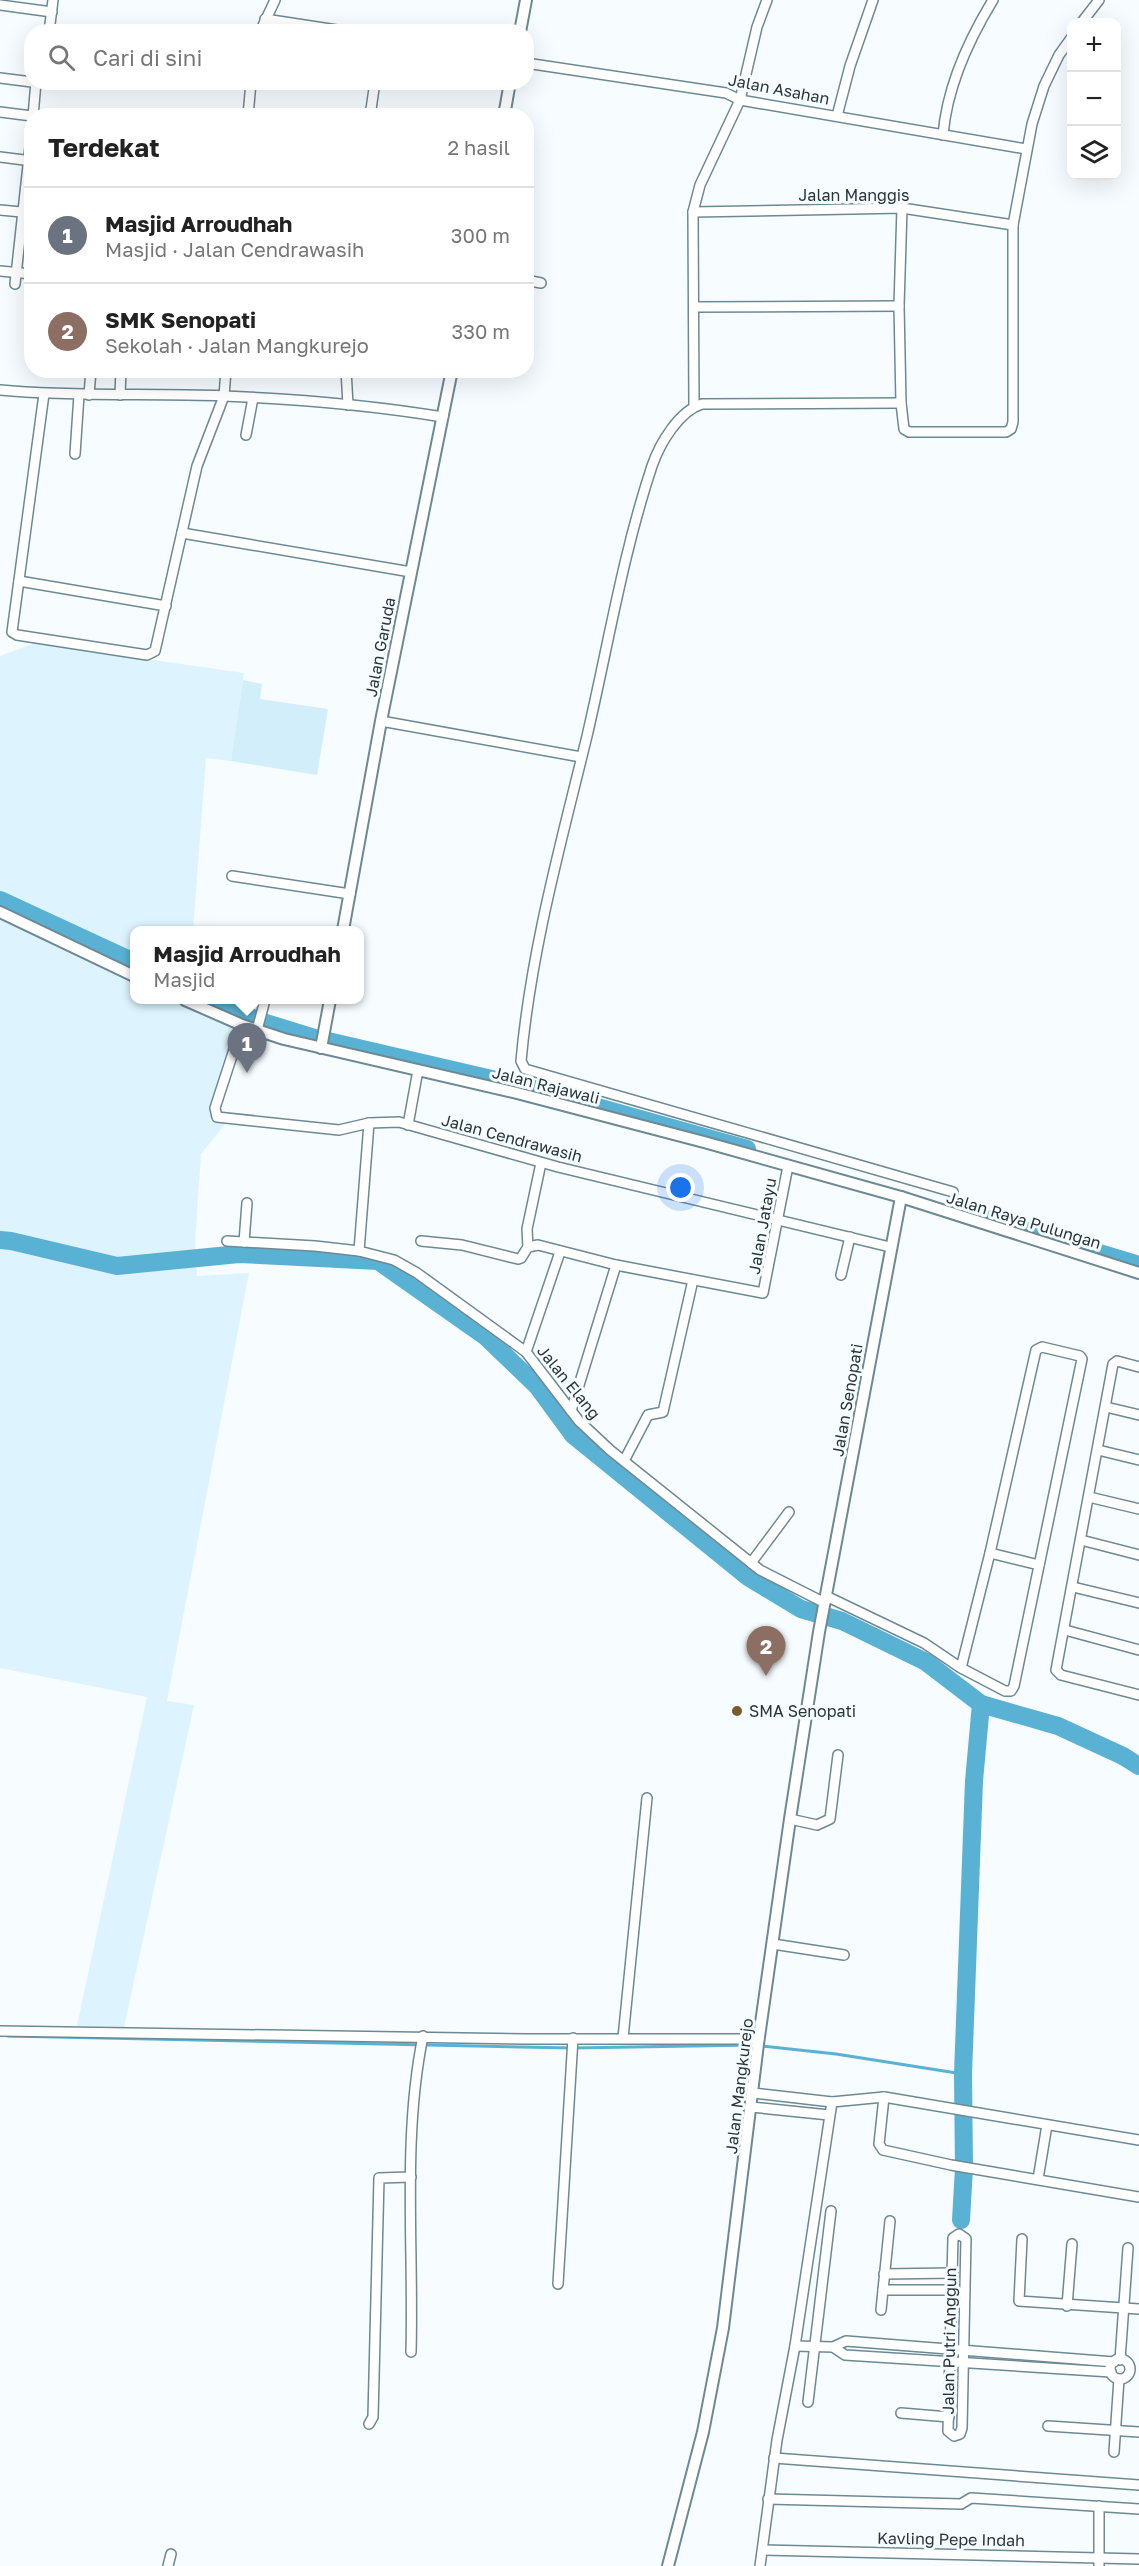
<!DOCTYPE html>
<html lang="id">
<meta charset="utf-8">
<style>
body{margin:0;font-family:"Golos Text",sans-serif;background:#f2f2f2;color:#222}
.controls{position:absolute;right:18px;top:18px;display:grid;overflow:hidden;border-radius:12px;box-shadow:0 6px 24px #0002}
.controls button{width:54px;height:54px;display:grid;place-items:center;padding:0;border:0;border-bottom:2px solid #e0e0e0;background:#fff;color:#222;font:30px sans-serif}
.you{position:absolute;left:681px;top:1188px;width:21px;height:21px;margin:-15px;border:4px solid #fff;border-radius:50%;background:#1a73e8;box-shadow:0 0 0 9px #1a73e833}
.badge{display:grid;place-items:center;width:39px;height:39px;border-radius:50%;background:#0f766e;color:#fff;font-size:20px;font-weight:700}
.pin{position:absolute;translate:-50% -50px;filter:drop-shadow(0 2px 3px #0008)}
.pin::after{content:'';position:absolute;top:32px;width:21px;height:18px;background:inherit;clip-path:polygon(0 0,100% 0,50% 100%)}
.popup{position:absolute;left:130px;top:926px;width:234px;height:78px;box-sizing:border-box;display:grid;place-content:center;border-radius:12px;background:#fff;filter:drop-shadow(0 2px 4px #0005);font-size:20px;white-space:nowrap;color:#767676}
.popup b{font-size:22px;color:#222}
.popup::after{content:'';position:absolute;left:50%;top:100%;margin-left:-12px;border:12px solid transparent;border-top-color:#fff}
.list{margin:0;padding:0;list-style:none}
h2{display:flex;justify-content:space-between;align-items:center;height:78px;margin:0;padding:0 24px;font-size:26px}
h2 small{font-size:20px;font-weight:400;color:#767676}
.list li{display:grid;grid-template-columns:39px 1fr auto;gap:18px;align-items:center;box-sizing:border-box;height:96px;padding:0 24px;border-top:2px solid #e0e0e0}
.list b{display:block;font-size:22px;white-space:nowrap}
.list p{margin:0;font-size:20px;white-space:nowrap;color:#767676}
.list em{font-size:20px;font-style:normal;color:#767676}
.icon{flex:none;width:33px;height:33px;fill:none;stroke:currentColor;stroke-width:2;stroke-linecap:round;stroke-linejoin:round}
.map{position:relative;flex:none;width:1139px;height:2566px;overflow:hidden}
.search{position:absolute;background:#fff;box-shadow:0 6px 24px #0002;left:24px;top:24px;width:510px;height:66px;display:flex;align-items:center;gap:15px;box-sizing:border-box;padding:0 21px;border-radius:24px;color:#767676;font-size:22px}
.panel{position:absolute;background:#fff;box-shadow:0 6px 24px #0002;left:24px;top:108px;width:510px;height:270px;border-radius:24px}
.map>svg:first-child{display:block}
.built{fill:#ddf4fe}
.green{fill:#d1eefa}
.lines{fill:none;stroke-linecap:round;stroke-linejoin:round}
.stream{stroke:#59b2d3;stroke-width:3}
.river{stroke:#59b2d3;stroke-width:18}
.minor-casing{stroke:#6d8994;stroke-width:12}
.tertiary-casing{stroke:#6d8994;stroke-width:14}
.minor{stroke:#fff;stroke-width:9}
.tertiary{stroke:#fff;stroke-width:10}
.poi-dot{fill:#795a2f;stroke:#f6fcff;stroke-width:2}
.labels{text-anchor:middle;stroke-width:6;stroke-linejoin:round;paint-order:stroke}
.street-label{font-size:16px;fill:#29353a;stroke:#f6fcff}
.poi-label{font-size:16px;fill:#29353a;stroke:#f6fcff;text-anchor:start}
</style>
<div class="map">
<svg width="1139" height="2566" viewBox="0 0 1139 2566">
<rect width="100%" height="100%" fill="#f6fcff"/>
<path class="built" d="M 35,643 L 244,673 L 231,761 L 206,758 L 193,930 L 134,930 L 134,1000 L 189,1000 L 236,1022 L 210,1121 L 225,1124 L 201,1154 L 195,1242 L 197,1276 L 249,1273 L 167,1701 L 194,1705 L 124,2027 L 77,2026 L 147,1697 L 0,1668 L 0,656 Z"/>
<path class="green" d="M 243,680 L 262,684 L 260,699 L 328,709 L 317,775 L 231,761 Z"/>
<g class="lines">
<g class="stream">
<path d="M 8,2036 L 572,2048 L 754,2045"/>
<path d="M 761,2046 L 836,2054 L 963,2074"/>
</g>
<g class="river">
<path d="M 0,900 L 134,962"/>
<path d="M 208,1000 L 263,1022 L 315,1038 L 526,1087 L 747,1149"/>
<path d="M 960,1211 L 1139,1265"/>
<path d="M 0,1240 L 11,1241 L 117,1266 L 239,1254 L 378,1261 L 486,1337 L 537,1386 L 573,1435 L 748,1577 L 801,1609 L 842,1621 L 926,1662 L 981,1704 L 1058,1726 L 1123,1756 L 1139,1766"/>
<path d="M 961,2220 L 964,2168 L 963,2074 L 974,1781 L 981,1704"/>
</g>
<g class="minor-casing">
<g id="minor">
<path d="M 0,5 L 52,12"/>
<path d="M 265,19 L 350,32"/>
<path d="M 1082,22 L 1099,0"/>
<path d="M 49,32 L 53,0"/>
<path d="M 260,32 L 275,0"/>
<path d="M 526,63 L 726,93 L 740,100 L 1026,149"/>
<path d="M 0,78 L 32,82"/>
<path d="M 0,112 L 32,116"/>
<path d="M 33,116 L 36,82"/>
<path d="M 248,116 L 251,82"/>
<path d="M 370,116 L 375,82"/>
<path d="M 837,116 L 850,66 L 873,0"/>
<path d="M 943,135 C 947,87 968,41 993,0"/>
<path d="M 0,157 L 32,161"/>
<path d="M 902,208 L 899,306 L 901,403 L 904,429 L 909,432 L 1006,432 L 1011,429 L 1013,422 L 1013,225 L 1032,124 L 1044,86 L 1059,55 L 1072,37"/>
<path d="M 0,210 L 32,213"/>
<path d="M 693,212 L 902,208 L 1013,225"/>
<path d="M 0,271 L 32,274"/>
<path d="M 526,280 L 541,283"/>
<path d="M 15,284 L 32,129"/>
<path d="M 694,307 L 899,306"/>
<path d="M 346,370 L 348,405"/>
<path d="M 0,390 C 75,397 149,393 224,396 C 297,399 371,405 443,417"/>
<path d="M 44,394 L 12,632 L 17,635 L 147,655 L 155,651 L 197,466 L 224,396 L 226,370"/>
<path d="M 89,395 L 91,370"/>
<path d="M 120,395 L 121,370"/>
<path d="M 901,403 L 702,404 C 679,411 660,443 652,466 C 623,553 608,646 587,736 C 561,843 531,950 521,1061 L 525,1069 L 953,1192"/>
<path d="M 694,406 L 693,212 L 700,185 L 740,100 L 757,27 L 767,0"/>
<path d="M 246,435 L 253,398"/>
<path d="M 75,454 L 79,395"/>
<path d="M 182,533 L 411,572"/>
<path d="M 19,581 L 166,606"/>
<path d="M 381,721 L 581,757"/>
<path d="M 232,876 L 350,894"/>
<path d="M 242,1025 L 215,1108 L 217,1117 L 339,1130 L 369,1123 L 399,1122 L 558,1167 L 890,1247"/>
<path d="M 257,1030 L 265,1000"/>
<path d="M 408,1125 L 418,1070"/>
<path d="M 227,1241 L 315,1246 L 359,1251 L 394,1260 L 417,1273 L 526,1352 L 579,1421 L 610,1450 L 760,1570 L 825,1603"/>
<path d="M 421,1241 L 462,1245 L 518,1259 L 521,1258 L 528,1247 L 538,1245 L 616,1265 L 763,1293 L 788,1166"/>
<path d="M 244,1242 L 247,1203"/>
<path d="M 528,1247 L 527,1229 L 541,1163"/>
<path d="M 359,1251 L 369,1123"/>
<path d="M 841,1275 L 850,1237"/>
<path d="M 526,1352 L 560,1252"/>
<path d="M 1139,1367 L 1117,1361 L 1113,1364 L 1056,1670 L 1061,1675 L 1139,1695"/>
<path d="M 1106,1407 L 1139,1415"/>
<path d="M 571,1411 L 616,1265"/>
<path d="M 1098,1450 L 1139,1460"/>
<path d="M 624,1461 L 648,1415 L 663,1412 L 693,1280"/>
<path d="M 1089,1497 L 1139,1509"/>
<path d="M 1081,1540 L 1139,1555"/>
<path d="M 990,1553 L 1039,1565"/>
<path d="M 751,1563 L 789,1512"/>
<path d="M 1073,1587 L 1139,1603"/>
<path d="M 826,1596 L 924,1643 L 961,1668 L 1005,1691 L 1011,1691 L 1014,1686 L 1082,1359 L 1080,1356 L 1042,1347 L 1036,1350 L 990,1553 L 961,1668"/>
<path d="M 1065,1630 L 1139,1650"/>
<path d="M 790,1819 L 817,1825 L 830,1819 L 838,1755"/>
<path d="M 773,1944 L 844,1955"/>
<path d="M 0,2031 L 525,2039 L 759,2039"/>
<path d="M 623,2038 L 647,1798"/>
<path d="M 753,2093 L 832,2102 L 884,2097 L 1139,2140"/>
<path d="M 884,2097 L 879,2144 L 883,2150 L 951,2165 L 1139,2197"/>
<path d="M 751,2107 L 829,2115"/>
<path d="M 1038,2179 L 1047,2125"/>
<path d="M 959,2234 L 966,2239 L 962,2428 L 960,2434 L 954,2436 L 948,2431 L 953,2238 Z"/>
<path d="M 1022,2239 L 1019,2301 L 1139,2309"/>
<path d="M 884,2274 L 953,2273"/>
<path d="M 558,2284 L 573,2038"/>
<path d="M 883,2290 L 952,2290"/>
<path d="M 1067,2306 L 1072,2244"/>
<path d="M 881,2310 L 890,2221"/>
<path d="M 795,2346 L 833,2347 L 845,2355 L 1111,2372"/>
<path d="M 833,2347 L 846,2341 L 1114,2362"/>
<path d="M 411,2352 C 414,2247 402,2139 423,2036"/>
<circle cx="1120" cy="2369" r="10"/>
<path d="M 1120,2360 L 1128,2248"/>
<path d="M 808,2402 L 831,2211"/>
<path d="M 901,2413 L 949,2417"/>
<path d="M 369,2424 L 373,2417 L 379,2178 L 411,2177"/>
<path d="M 1048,2426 L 1139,2432"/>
<path d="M 1114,2452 L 1119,2379"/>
<path d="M 774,2458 L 1139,2485"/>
<path d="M 768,2499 L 961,2504 L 971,2498 L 1139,2509"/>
<path d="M 1099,2506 L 1099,2566"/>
<path d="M 763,2550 L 1139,2559"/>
<path d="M 168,2566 L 171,2554"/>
<path d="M 760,2566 L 777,2440 L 795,2346 L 832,2102"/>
</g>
</g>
<g class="tertiary-casing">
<g id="tertiary">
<path d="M 520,32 L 526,0"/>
<path d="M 504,116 L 510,82"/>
<path d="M 0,912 L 134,976"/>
<path d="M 343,930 L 381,721 L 452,370"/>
<path d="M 185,1000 L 242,1025 L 284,1039 L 517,1093 L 704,1142 L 901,1197 L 1139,1273"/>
<path d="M 321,1048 L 330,1000"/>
<path d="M 668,2566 L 703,2432 L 723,2328 L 758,2044 L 790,1819 L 819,1632 L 901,1197"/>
</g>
</g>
<use href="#minor" class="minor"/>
<use href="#tertiary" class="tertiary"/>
</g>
<circle class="poi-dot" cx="737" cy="1711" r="6"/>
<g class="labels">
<g class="street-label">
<text transform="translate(779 89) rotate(11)" y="6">Jalan Asahan</text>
<text x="854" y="201">Jalan Manggis</text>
<text transform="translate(380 647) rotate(-79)" y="6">Jalan Garuda</text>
<text transform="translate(546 1085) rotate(14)" y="6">Jalan Rajawali</text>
<text transform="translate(512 1138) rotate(15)" y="6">Jalan Cendrawasih</text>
<text transform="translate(1024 1220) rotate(17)" y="6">Jalan Raya Pulungan</text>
<text transform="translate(762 1226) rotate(-80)" y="6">Jalan Jatayu</text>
<text transform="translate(569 1382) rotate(51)" y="6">Jalan Elang</text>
<text transform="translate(847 1400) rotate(-80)" y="6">Jalan Senopati</text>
<text transform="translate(739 2086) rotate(-83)" y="6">Jalan Mangkurejo</text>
<text transform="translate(949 2341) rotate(-89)" y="6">Jalan Putri Anggun</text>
<text transform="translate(951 2539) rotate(1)" y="6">Kavling Pepe Indah</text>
</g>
<g class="poi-label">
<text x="749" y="1717">SMA Senopati</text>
</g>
</g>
</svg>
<div class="controls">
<button>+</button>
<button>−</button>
<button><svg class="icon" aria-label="layers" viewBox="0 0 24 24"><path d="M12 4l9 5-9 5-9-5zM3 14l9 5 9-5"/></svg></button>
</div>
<div class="you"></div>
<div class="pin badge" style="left:247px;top:1073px;background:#6b7280">1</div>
<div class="popup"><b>Masjid Arroudhah</b>Masjid</div>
<div class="pin badge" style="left:766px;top:1676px;background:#8d6e63">2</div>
<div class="search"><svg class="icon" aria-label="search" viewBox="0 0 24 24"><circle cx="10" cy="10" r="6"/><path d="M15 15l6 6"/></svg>Cari di sini</div>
<section class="panel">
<h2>Terdekat<small>2 hasil</small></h2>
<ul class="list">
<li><span class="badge" style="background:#6b7280">1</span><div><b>Masjid Arroudhah</b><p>Masjid · Jalan Cendrawasih</p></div><em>300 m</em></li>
<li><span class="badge" style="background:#8d6e63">2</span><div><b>SMK Senopati</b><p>Sekolah · Jalan Mangkurejo</p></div><em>330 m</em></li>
</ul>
</section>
</div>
